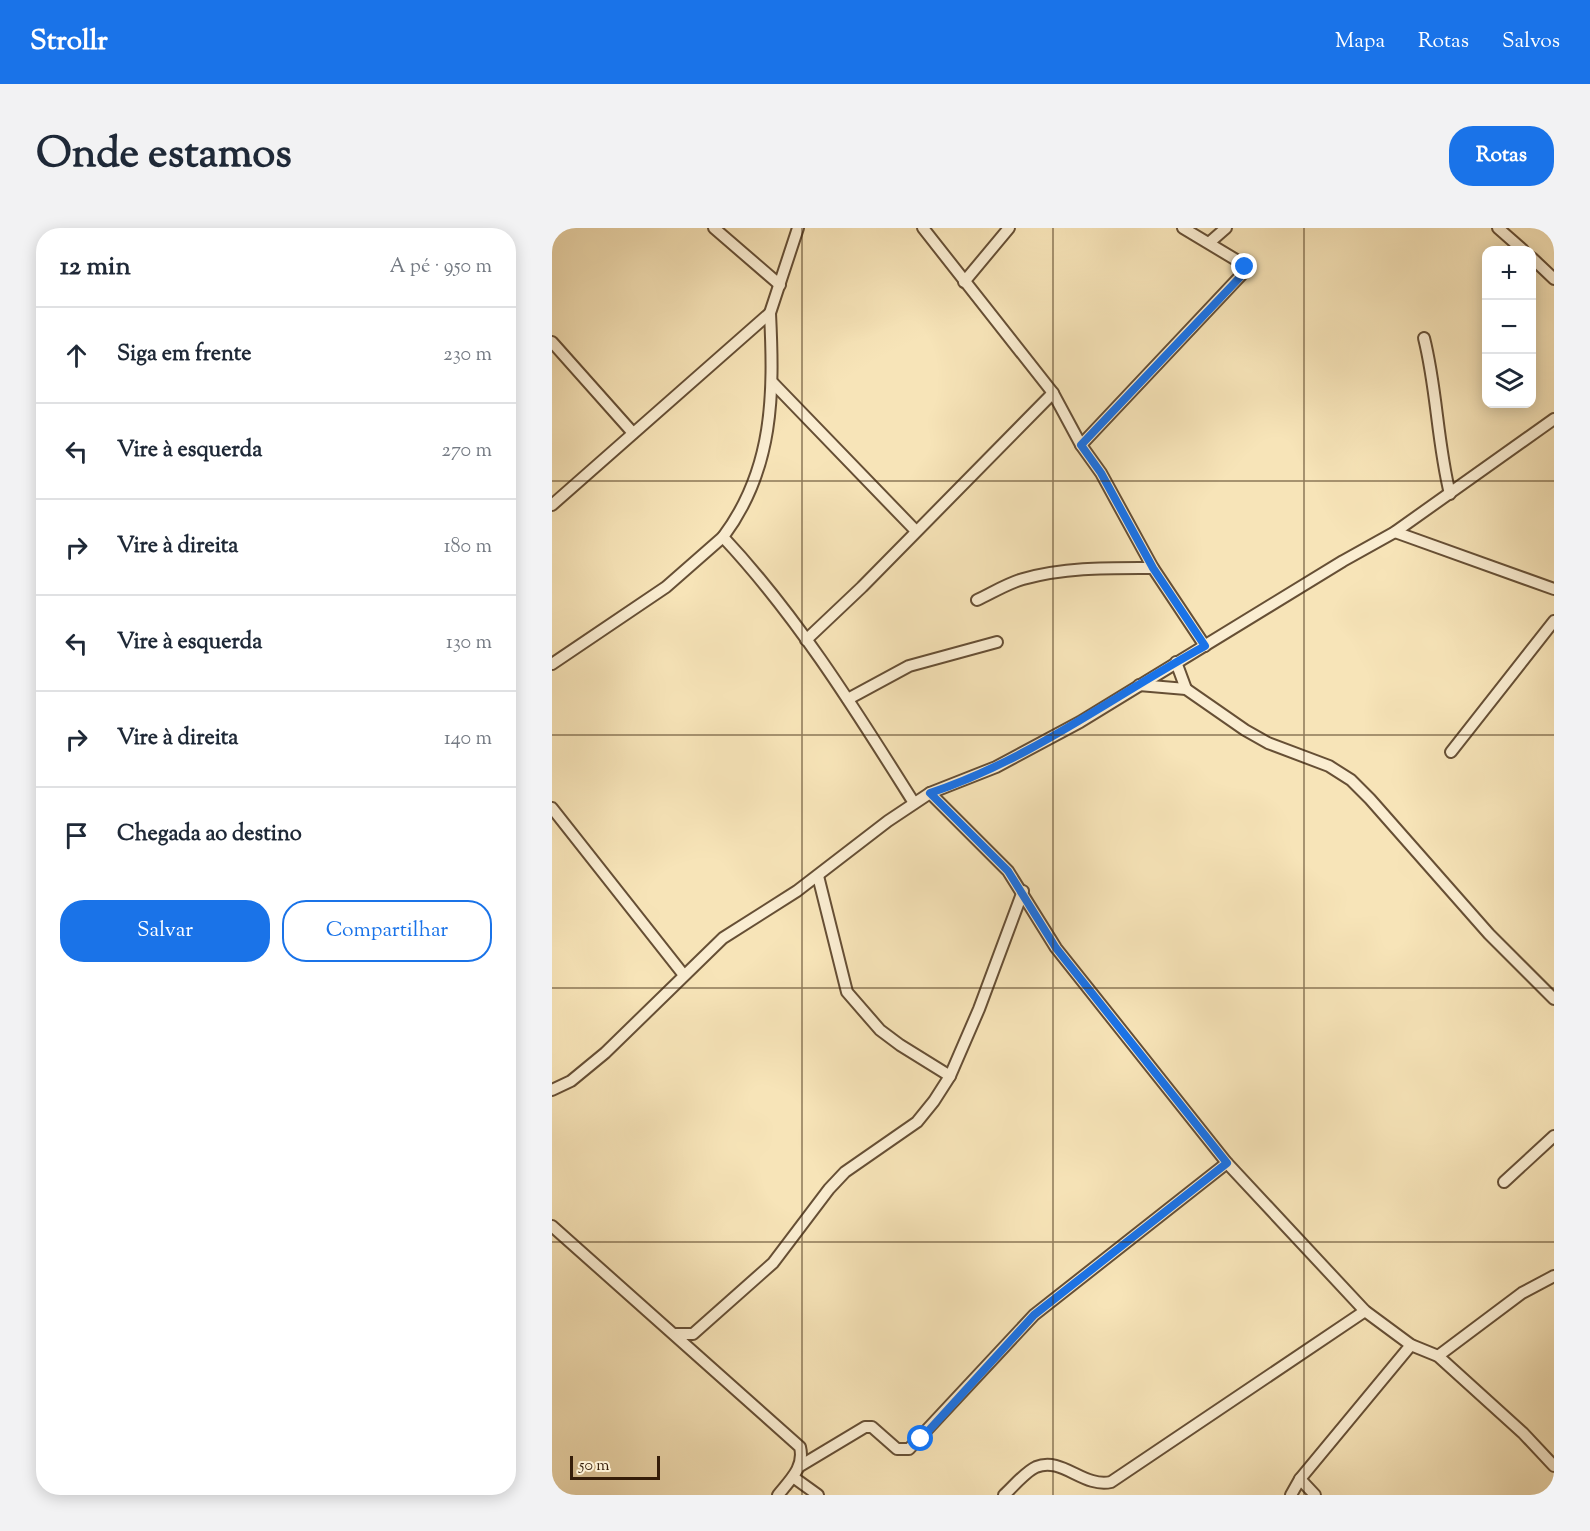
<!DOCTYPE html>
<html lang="pt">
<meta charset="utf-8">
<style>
body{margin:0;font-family:"Sorts Mill Goudy",serif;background:#f2f2f3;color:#1f2937}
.controls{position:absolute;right:18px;top:18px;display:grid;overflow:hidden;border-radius:12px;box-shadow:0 3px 15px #0003}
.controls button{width:54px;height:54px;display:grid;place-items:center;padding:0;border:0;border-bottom:2px solid #e0e1e3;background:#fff;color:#1f2937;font:30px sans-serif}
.scale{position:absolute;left:18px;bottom:15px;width:90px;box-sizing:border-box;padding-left:6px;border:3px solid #351d09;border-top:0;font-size:16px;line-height:21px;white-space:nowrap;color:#351d09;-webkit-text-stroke:4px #faedd1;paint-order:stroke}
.stop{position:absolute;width:18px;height:18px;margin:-14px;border:4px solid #1a73e8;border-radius:50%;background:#fff}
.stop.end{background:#1a73e8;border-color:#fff;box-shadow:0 2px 6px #0008}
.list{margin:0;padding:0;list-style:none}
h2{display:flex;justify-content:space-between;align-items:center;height:78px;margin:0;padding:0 24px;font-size:26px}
h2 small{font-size:20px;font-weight:400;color:#747a83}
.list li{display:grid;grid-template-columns:39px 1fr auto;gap:18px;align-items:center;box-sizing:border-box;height:96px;padding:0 24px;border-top:2px solid #e0e1e3}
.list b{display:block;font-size:22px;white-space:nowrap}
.list em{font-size:20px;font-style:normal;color:#747a83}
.actions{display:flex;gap:12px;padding:18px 24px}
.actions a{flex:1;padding:14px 0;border:2px solid #1a73e8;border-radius:24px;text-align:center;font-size:21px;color:#1a73e8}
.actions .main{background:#1a73e8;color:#fff}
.icon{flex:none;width:33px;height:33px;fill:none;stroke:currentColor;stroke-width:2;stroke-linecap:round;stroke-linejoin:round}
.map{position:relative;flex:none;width:1002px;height:1267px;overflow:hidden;border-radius:24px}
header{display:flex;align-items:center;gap:36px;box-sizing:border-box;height:84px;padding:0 30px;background:#1a73e8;color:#fff}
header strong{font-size:28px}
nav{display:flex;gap:33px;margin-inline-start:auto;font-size:21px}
.intro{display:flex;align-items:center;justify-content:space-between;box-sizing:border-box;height:144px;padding:0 36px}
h1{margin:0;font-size:42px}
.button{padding:15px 27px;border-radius:24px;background:#1a73e8;color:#fff;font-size:21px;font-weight:700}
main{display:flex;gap:36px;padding:0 36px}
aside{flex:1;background:#fff;border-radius:24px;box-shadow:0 3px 15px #0003}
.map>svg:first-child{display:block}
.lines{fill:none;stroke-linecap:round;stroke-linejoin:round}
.street-casing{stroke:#664f35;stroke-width:14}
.street{stroke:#faedd1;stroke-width:10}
.route{stroke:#1a73e8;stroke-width:8}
.grid{fill:none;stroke:#351d09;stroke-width:1.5;stroke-opacity:0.55}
</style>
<header>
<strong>Strollr</strong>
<nav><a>Mapa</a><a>Rotas</a><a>Salvos</a></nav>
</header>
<div class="intro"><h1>Onde estamos</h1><a class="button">Rotas</a></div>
<main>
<aside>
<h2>12 min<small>A pé · 950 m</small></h2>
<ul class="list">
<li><svg class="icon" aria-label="ahead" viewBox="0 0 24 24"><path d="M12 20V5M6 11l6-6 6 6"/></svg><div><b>Siga em frente</b></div><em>230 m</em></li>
<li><svg class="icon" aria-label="left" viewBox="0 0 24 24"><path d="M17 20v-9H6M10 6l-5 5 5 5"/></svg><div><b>Vire à esquerda</b></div><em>270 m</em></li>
<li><svg class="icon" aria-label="right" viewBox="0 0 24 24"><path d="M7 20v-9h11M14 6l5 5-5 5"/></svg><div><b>Vire à direita</b></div><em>180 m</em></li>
<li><svg class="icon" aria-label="left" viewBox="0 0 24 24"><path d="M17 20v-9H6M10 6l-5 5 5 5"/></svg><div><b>Vire à esquerda</b></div><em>130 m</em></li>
<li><svg class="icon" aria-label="right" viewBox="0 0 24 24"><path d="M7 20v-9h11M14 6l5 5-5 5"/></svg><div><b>Vire à direita</b></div><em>140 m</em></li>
<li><svg class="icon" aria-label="arrive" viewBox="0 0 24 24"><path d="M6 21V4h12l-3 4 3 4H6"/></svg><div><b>Chegada ao destino</b></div></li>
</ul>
<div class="actions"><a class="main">Salvar</a><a>Compartilhar</a></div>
</aside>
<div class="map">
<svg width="1002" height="1267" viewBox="0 0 1002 1267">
<rect width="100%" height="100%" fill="#f7e4b8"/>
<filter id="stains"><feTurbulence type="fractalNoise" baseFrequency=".00333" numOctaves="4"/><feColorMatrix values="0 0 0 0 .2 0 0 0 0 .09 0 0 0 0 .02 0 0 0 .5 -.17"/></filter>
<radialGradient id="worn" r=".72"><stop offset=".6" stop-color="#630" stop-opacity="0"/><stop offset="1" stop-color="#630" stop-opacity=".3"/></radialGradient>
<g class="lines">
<g class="street-casing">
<g id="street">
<path d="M 162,0 L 228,57"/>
<path d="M 371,0 L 501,165 L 529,217 L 549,245 L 601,340 L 653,418"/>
<path d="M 946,0 L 971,22"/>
<path d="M 658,14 L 674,0"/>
<path d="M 980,30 L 1002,51"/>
<path d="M 412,54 L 457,0"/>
<path d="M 218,85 C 222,166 222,241 171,309 C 246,389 304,483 362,575"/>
<path d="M 872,110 C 885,161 885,214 898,266"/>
<path d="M 0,114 L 81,205"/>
<path d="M 221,155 L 364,303"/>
<path d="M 529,217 L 694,42 L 691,36 L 631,0"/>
<path d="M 0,277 L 218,85 L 246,0"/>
<path d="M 843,304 L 1002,361"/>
<path d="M 425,372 C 440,365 456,355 471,351 C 514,339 557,340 601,340"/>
<path d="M 254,412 L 310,359 L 501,165"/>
<path d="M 624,434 L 634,461"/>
<path d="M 0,436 L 114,359 L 171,309"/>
<path d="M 587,457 L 634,461 L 693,502 L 716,515 L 777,538 L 799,552 L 818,571 L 937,706 L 1002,771"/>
<path d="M 296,471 L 357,438 L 445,414"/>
<path d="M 899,524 L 1002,393"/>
<path d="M 378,565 L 456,643 L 504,720 L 675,935 L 813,1083 L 859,1117 L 886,1128 L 971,1205 L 1002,1238"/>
<path d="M 0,580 L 131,746"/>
<path d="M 266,648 L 295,764 L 328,802 L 348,817 L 398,848"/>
<path d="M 0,862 L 19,853 L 53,825 L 171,710 L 245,663 L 336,593 L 378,565 L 444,539 L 528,494 L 791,333 L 843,304 L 1002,191"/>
<path d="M 952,954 L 1002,908"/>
<path d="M 0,998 L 248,1219 C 253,1239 238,1252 226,1267"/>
<path d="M 124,1106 L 141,1106 L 221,1035 L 277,961 L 293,944 L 365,894 L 382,873 L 398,848 L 427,781 L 471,663"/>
<path d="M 886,1128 L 970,1065 L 1002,1048"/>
<path d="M 248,1238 L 313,1199 L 320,1199 L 345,1221 L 357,1221 L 482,1087 L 675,935"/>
<path d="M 241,1249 L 266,1267"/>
<path d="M 748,1251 L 763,1267"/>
<path d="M 452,1267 C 461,1259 473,1244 484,1239 C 510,1228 531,1260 559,1254 L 813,1083"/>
<path d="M 739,1267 L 748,1251 L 859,1117"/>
</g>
</g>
<use href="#street" class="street"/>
</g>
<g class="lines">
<path class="route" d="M 369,1211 L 482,1087 L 675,935 L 504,720 L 456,643 L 378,565 C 478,532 561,468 653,418 L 601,340 L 549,245 L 529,217 L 692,45 L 693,39"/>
</g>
<path class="grid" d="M 250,0 L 250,1267M 501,0 L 501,1267M 752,0 L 752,1267M 0,253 L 1002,253M 0,507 L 1002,507M 0,760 L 1002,760M 0,1014 L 1002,1014"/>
<rect width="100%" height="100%" filter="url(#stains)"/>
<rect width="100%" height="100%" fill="url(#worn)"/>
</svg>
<div class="controls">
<button>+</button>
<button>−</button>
<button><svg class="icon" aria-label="layers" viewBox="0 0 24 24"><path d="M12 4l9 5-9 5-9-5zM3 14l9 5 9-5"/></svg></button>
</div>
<div class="scale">50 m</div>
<div class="stop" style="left:369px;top:1211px"></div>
<div class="stop end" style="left:693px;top:39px"></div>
</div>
</main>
